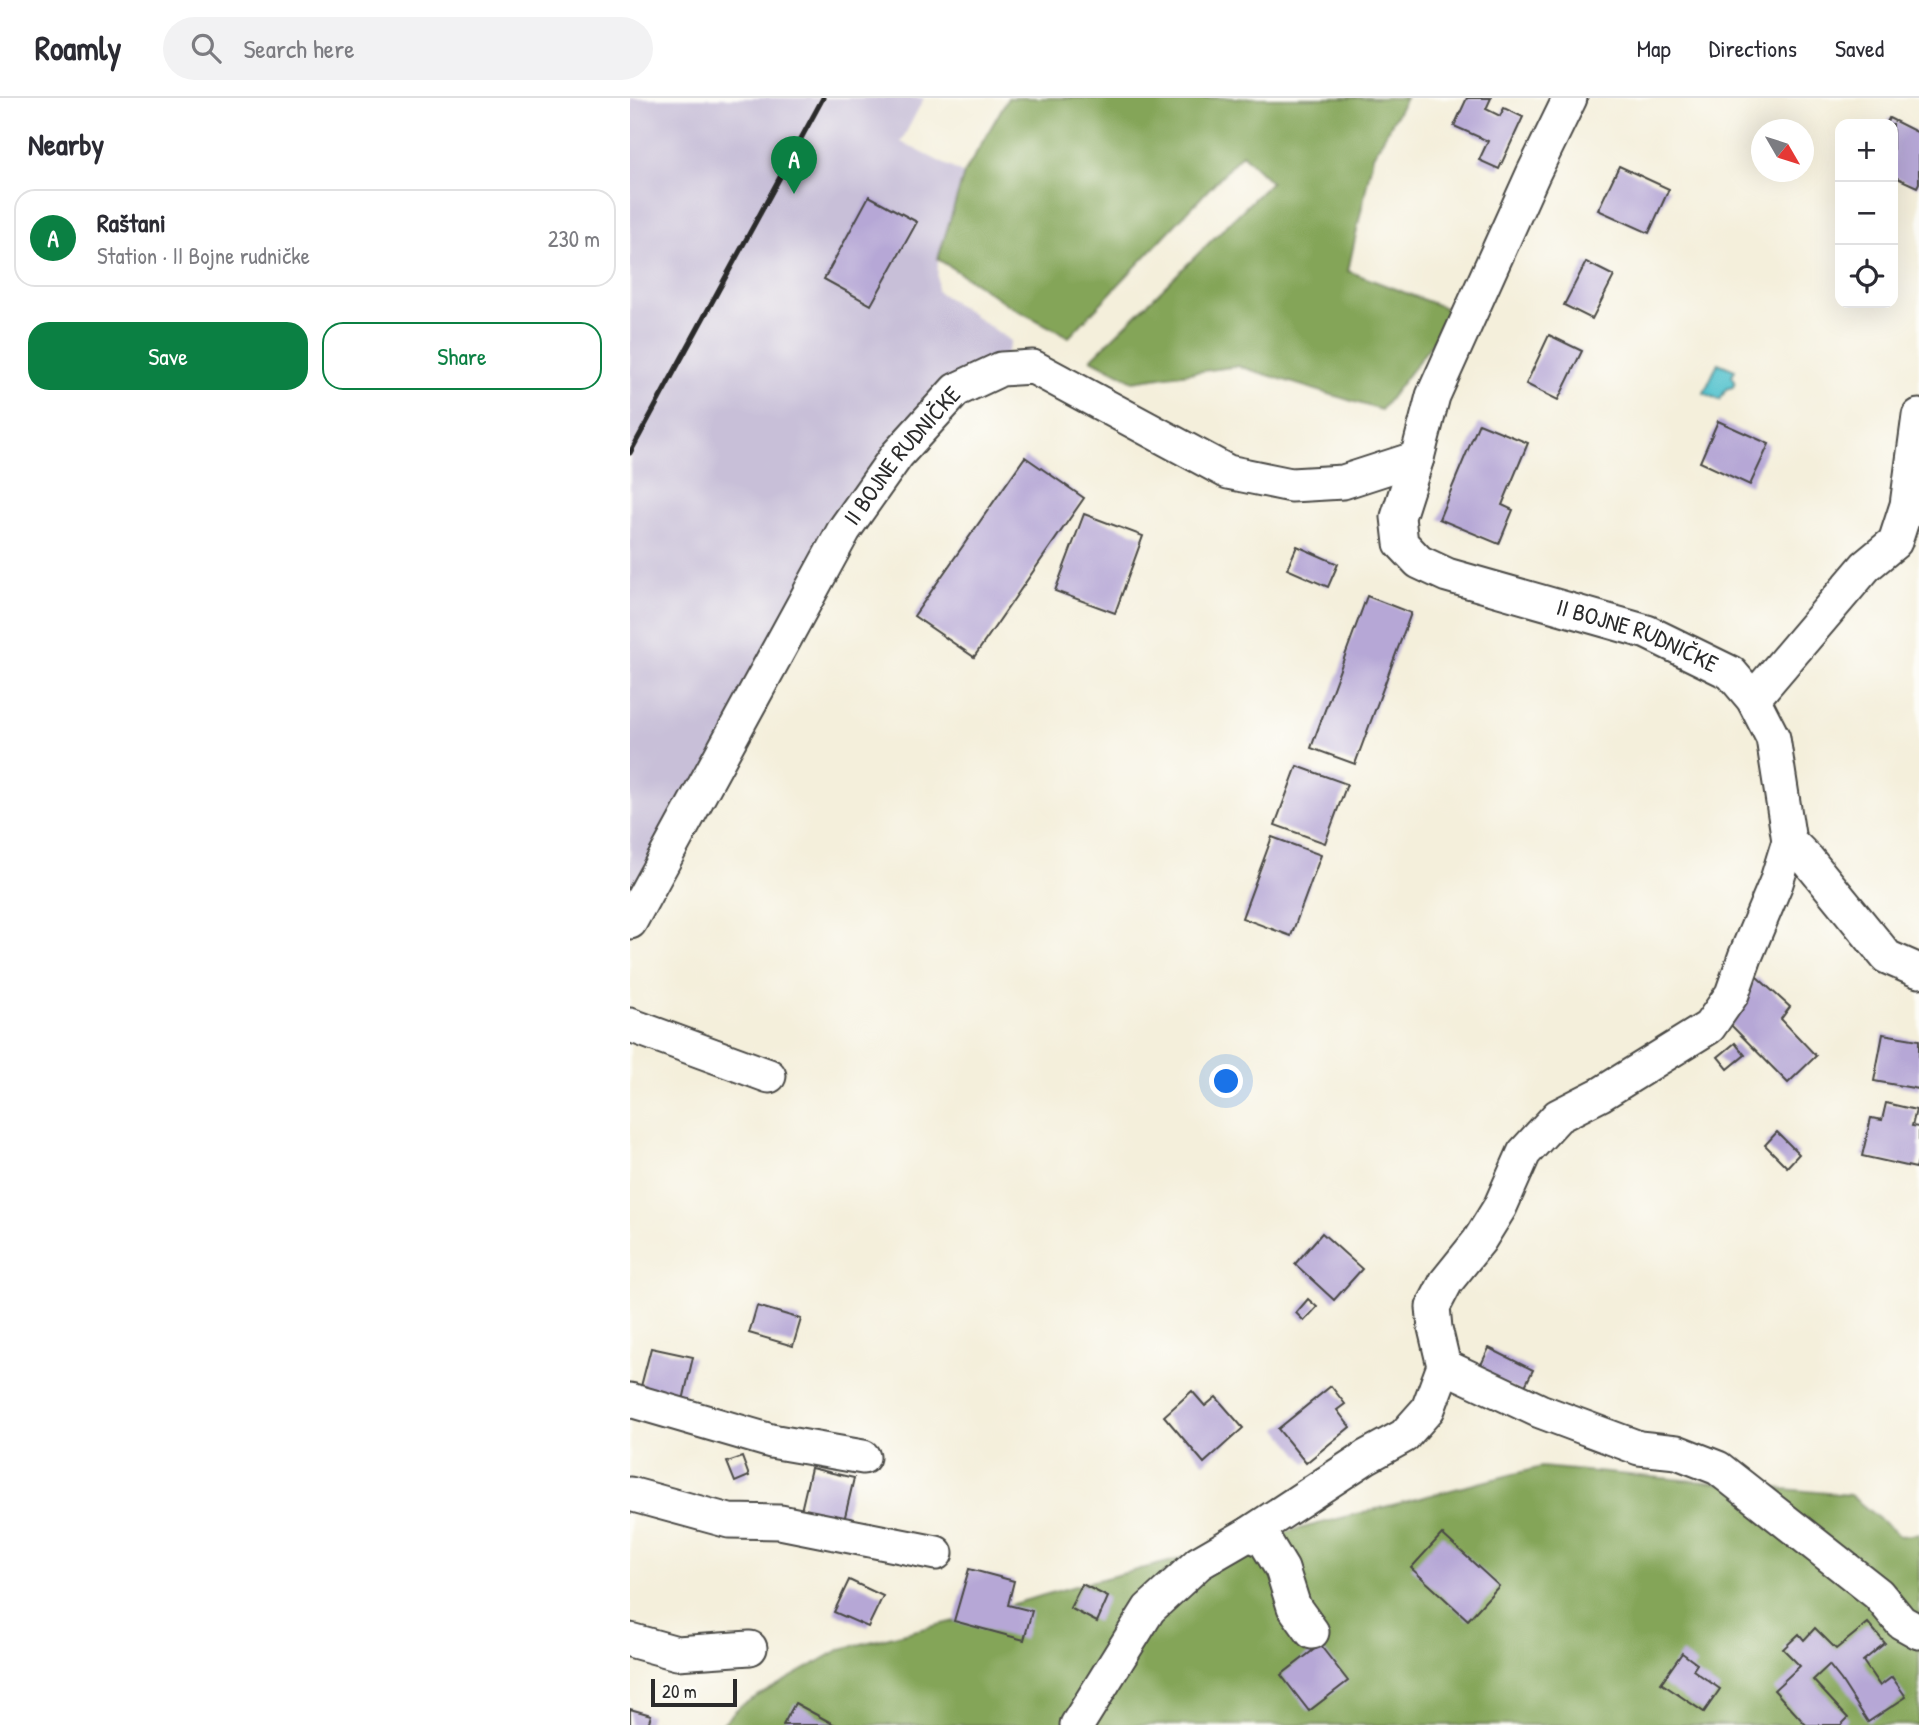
<!DOCTYPE html>
<meta charset="utf-8">
<style>
body{margin:0;font-family:"Patrick Hand",sans-serif;background:#f2f2f3;color:#2b2b33}
.controls{position:absolute;right:21px;top:21px;display:grid;overflow:hidden;border-radius:14px;box-shadow:0 7px 28px #0002}
.controls button{width:63px;height:63px;display:grid;place-items:center;padding:0;border:0;border-bottom:2px solid #e1e1e2;background:#fff;color:#2b2b33;font:35px sans-serif}
.compass{position:absolute;left:1121px;top:21px;width:63px;height:63px;border-radius:50%;background:#fff;box-shadow:0 7px 28px #0002;rotate:129deg}
.scale{position:absolute;left:21px;bottom:18px;width:86px;box-sizing:border-box;padding-left:7px;border:4px solid #2b2b2b;border-top:0;font-size:19px;line-height:24px;white-space:nowrap;color:#2b2b2b;-webkit-text-stroke:5px #fdfcf7;paint-order:stroke}
.you{position:absolute;left:597px;top:984px;width:24px;height:24px;margin:-18px;border:5px solid #fff;border-radius:50%;background:#1a73e8;box-shadow:0 0 0 10px #1a73e833}
.badge{display:grid;place-items:center;width:46px;height:46px;border-radius:50%;background:#0b8043;color:#fff;font-size:23px;font-weight:700}
.pin{position:absolute;translate:-50% -58px;filter:drop-shadow(0 2px 4px #0008)}
.pin::after{content:'';position:absolute;top:37px;width:24px;height:21px;background:inherit;clip-path:polygon(0 0,100% 0,50% 100%)}
.list{margin:0;padding:0;list-style:none}
h2{display:flex;justify-content:space-between;align-items:center;height:91px;margin:0;padding:0 28px;font-size:30px}
h2 small{font-size:23px;font-weight:400;color:#7c7c81}
.list li{display:grid;grid-template-columns:46px 1fr auto;gap:21px;align-items:center;box-sizing:border-box;height:98px;margin:0 14px 14px;padding:0 14px;border:2px solid #e1e1e2;border-radius:21px}
.list b{display:block;font-size:26px;white-space:nowrap}
.list p{margin:0;font-size:23px;white-space:nowrap;color:#7c7c81}
.list em{font-size:23px;font-style:normal;color:#7c7c81}
.actions{display:flex;gap:14px;padding:21px 28px}
.actions a{flex:1;padding:16px 0;border:2px solid #0b8043;border-radius:21px;text-align:center;font-size:24px;color:#0b8043}
.actions .main{background:#0b8043;color:#fff}
.icon{flex:none;width:38px;height:38px;fill:none;stroke:currentColor;stroke-width:2;stroke-linecap:round;stroke-linejoin:round}
.map{position:relative;flex:none;width:1289px;height:1627px;overflow:hidden}
header{display:flex;align-items:center;gap:42px;box-sizing:border-box;height:98px;padding:0 35px;background:#fff;border-bottom:2px solid #e1e1e2}
header strong{font-size:33px}
nav{display:flex;gap:38px;margin-inline-start:auto;font-size:24px}
.search{width:490px;height:63px;background:#f2f2f3;display:flex;align-items:center;gap:18px;box-sizing:border-box;padding:0 24px;border-radius:38px;color:#7c7c81;font-size:26px}
main{display:flex}
aside{flex:1;background:#fff}
.map>svg:first-child{display:block}
.industrial{fill:#c8bfd8}
.forest{fill:#84a559;stroke:#586842;stroke-width:2}
.water{fill:#58c4cf;stroke:#42787d;stroke-width:2}
.building{fill:#b6a7d6}
.lines{fill:none;stroke-linecap:round;stroke-linejoin:round}
.minor-casing{stroke:#494845;stroke-width:37}
.minor{stroke:#fff;stroke-width:33}
.rail{stroke:#2b2b2b;stroke-width:5}
.labels{text-anchor:middle;stroke-width:5;stroke-linejoin:round;paint-order:stroke}
.street-label{font-size:24px;fill:#2b2b2b;stroke:#fdfcf7}
</style>
<header>
<strong>Roamly</strong>
<div class="search"><svg class="icon" aria-label="search" viewBox="0 0 24 24"><circle cx="10" cy="10" r="6"/><path d="M15 15l6 6"/></svg>Search here</div>
<nav><a>Map</a><a>Directions</a><a>Saved</a></nav>
</header>
<main>
<aside>
<h2>Nearby<small></small></h2>
<ul class="list">
<li><span class="badge">A</span><div><b>Raštani</b><p>Station · II Bojne rudničke</p></div><em>230 m</em></li>
</ul>
<div class="actions"><a class="main">Save</a><a>Share</a></div>
</aside>
<div class="map">
<svg width="1289" height="1627" viewBox="0 0 1289 1627">
<rect width="100%" height="100%" fill="#fdfcf7"/>
<filter id="ink" filterUnits="userSpaceOnUse"><feTurbulence type="fractalNoise" baseFrequency=".0143" numOctaves="2"/><feDisplacementMap in="SourceGraphic" scale="14" xChannelSelector="R" yChannelSelector="G"/><feConvolveMatrix kernelMatrix="1 2 1 2 8 2 1 2 1" color-interpolation-filters="sRGB"/></filter>
<filter id="wash" filterUnits="userSpaceOnUse"><feTurbulence type="fractalNoise" baseFrequency=".00686" numOctaves="4" result="noise"/><feDisplacementMap in="SourceGraphic" scale="28" xChannelSelector="R" yChannelSelector="G"/><feGaussianBlur stdDeviation="1.57" result="paint"/><feColorMatrix in="noise" values="0 0 0 0 0 0 0 0 0 0 0 0 0 0 0 0 0 1.4 0 .05"/><feComposite in="paint" operator="in"/></filter>
<g filter="url(#wash)">
<rect width="100%" height="100%" fill="#f4efdb"/>
<path class="industrial" d="M 0,0 L 294,0 L 271,44 L 334,76 L 308,161 L 307,193 L 381,243 L 371,271 L 267,357 L 0,823 Z"/>
<g class="forest">
<path d="M 378,0 L 776,0 L 743,58 L 718,173 L 826,214 L 751,312 L 608,268 L 503,283 L 461,261 L 641,84 L 612,56 L 439,239 L 385,211 L 308,161 L 334,76 Z"/>
<path d="M 911,1369 L 1220,1397 L 1270,1438 L 1289,1436 L 1289,1627 L 91,1627 L 110,1608 L 211,1551 L 324,1523 L 452,1486 Z"/>
</g>
<path class="water" d="M 1088,265 L 1105,272 L 1102,278 L 1105,284 L 1103,289 L 1096,291 L 1090,302 L 1074,295 Z"/>
<g id="blocks">
<g class="building">
<path d="M 837,0 L 861,0 L 856,11 L 870,18 L 874,10 L 893,19 L 869,71 L 849,62 L 858,43 L 824,28 Z"/>
<path d="M 1259,20 L 1289,35 L 1289,85 L 1287,89 L 1263,78 L 1263,26 L 1256,26 Z"/>
<path d="M 989,68 L 1039,91 L 1019,135 L 968,112 Z"/>
<path d="M 239,98 L 287,124 L 241,207 L 194,181 Z"/>
<path d="M 956,164 L 984,178 L 962,221 L 934,207 Z"/>
<path d="M 919,237 L 952,253 L 928,302 L 896,286 Z"/>
<path d="M 1088,323 L 1139,346 L 1120,387 L 1070,364 Z"/>
<path d="M 849,325 L 898,345 L 872,407 L 883,412 L 869,446 L 809,421 Z"/>
<path d="M 395,359 L 454,400 L 344,559 L 284,518 Z"/>
<path d="M 454,416 L 513,438 L 485,515 L 425,493 Z"/>
<path d="M 667,448 L 708,466 L 698,489 L 657,471 Z"/>
<path d="M 737,498 L 781,515 L 725,666 L 681,650 Z"/>
<path d="M 667,668 L 717,686 L 695,745 L 645,727 Z"/>
<path d="M 642,739 L 691,757 L 661,838 L 612,820 Z"/>
<path d="M 1127,879 L 1160,909 L 1151,921 L 1186,958 L 1158,985 L 1092,918 Z"/>
<path d="M 1253,936 L 1289,942 L 1289,991 L 1244,983 Z"/>
<path d="M 1105,945 L 1115,957 L 1098,971 L 1088,959 Z"/>
<path d="M 1256,1005 L 1286,1012 L 1282,1028 L 1289,1029 L 1289,1059 L 1286,1070 L 1232,1058 L 1241,1020 L 1252,1022 Z"/>
<path d="M 1147,1034 L 1169,1056 L 1157,1069 L 1135,1047 Z"/>
<path d="M 692,1135 L 732,1171 L 704,1202 L 665,1166 Z"/>
<path d="M 678,1201 L 687,1209 L 674,1223 L 666,1215 Z"/>
<path d="M 127,1208 L 171,1221 L 163,1248 L 119,1235 Z"/>
<path d="M 21,1250 L 63,1259 L 52,1307 L 9,1296 Z"/>
<path d="M 859,1250 L 903,1272 L 892,1294 L 848,1273 Z"/>
<path d="M 701,1288 L 715,1306 L 707,1312 L 720,1329 L 676,1365 L 648,1331 Z"/>
<path d="M 562,1293 L 575,1308 L 586,1299 L 613,1330 L 574,1365 L 534,1318 Z"/>
<path d="M 112,1359 L 119,1378 L 105,1384 L 97,1364 Z"/>
<path d="M 181,1370 L 224,1380 L 213,1427 L 170,1417 Z"/>
<path d="M 812,1436 L 869,1488 L 838,1522 L 781,1470 Z"/>
<path d="M 339,1471 L 384,1483 L 378,1507 L 402,1513 L 394,1542 L 324,1523 Z"/>
<path d="M 219,1482 L 253,1498 L 238,1529 L 204,1514 Z"/>
<path d="M 452,1486 L 478,1499 L 467,1524 L 440,1510 Z"/>
<path d="M 1238,1525 L 1255,1545 L 1233,1563 L 1250,1588 L 1262,1579 L 1276,1599 L 1238,1624 L 1211,1582 L 1199,1567 L 1183,1582 L 1218,1620 L 1211,1627 L 1176,1627 L 1144,1592 L 1170,1568 L 1153,1551 L 1169,1536 L 1174,1542 L 1185,1530 L 1206,1551 Z"/>
<path d="M 690,1547 L 718,1583 L 679,1613 L 651,1577 Z"/>
<path d="M 1052,1555 L 1067,1566 L 1063,1572 L 1090,1591 L 1074,1614 L 1031,1585 Z"/>
<path d="M 165,1605 L 205,1627 L 153,1627 Z"/>
<path d="M 0,1611 L 21,1617 L 18,1627 L 0,1627 Z"/>
</g>
</g>
</g>
<g filter="url(#ink)">
<use href="#blocks" fill-opacity="0" stroke="#494845" stroke-width="2"/>
<g class="lines">
<g class="minor-casing">
<g id="minor">
<path id="s1" d="M 940,0 L 903,76 L 803,298 L 787,360 L 768,419 L 771,445 L 789,464 L 817,477 L 1017,534 L 1101,575 L 1123,601 L 1143,640 L 1159,743 L 1178,762 L 1257,859 L 1289,873"/>
<path d="M 1123,601 L 1236,468 L 1265,444 L 1277,407 L 1289,318"/>
<path id="s2" d="M 0,824 L 214,432 L 267,357 L 326,292 L 371,271 L 403,269 L 598,374 L 661,387 L 713,384 L 787,360"/>
<path d="M 0,927 L 139,978"/>
<path d="M 814,1268 L 910,1313 L 1009,1350 L 1047,1354 L 1088,1370 L 1248,1496 L 1271,1524 L 1289,1534"/>
<path d="M 0,1302 L 141,1343 L 233,1359"/>
<path d="M 0,1396 L 99,1423 L 150,1424 L 306,1455"/>
<path d="M 619,1436 L 635,1443 L 652,1471 L 664,1509 L 682,1534"/>
<path d="M 0,1542 L 47,1555 L 120,1550"/>
<path d="M 447,1627 L 519,1511 L 569,1465 L 619,1436 L 736,1359 L 774,1338 L 798,1311 L 814,1268 L 805,1230 L 803,1209 L 816,1184 L 849,1143 L 870,1109 L 894,1055 L 928,1018 L 971,996 L 1079,929 L 1102,896 L 1115,859 L 1146,785 L 1159,743"/>
</g>
</g>
<use href="#minor" class="minor"/>
<path class="rail" d="M 0,355 L 193,0"/>
</g>
</g>
<g class="labels">
<g class="street-label">
<text dy="8" stroke="none"><textPath href="#s2" startOffset="541">II BOJNE RUDNIČKE</textPath></text>
<text dy="8" stroke="none"><textPath href="#s1" startOffset="737">II BOJNE RUDNIČKE</textPath></text>
</g>
</g>
</svg>
<div class="controls">
<button>+</button>
<button>−</button>
<button><svg class="icon" aria-label="locate" viewBox="0 0 24 24"><circle cx="12" cy="12" r="6"/><path d="M12 2v4M12 18v4M2 12h4M18 12h4"/></svg></button>
</div>
<svg class="compass" viewBox="-18 -18 36 36"><path d="M0-13l5 13h-10z" fill="#e53935"/><path d="M0 13l5-13h-10z" fill="#7c7c81"/></svg>
<div class="scale">20 m</div>
<div class="you"></div>
<div class="pin badge" style="left:164px;top:96px">A</div>
</div>
</main>
